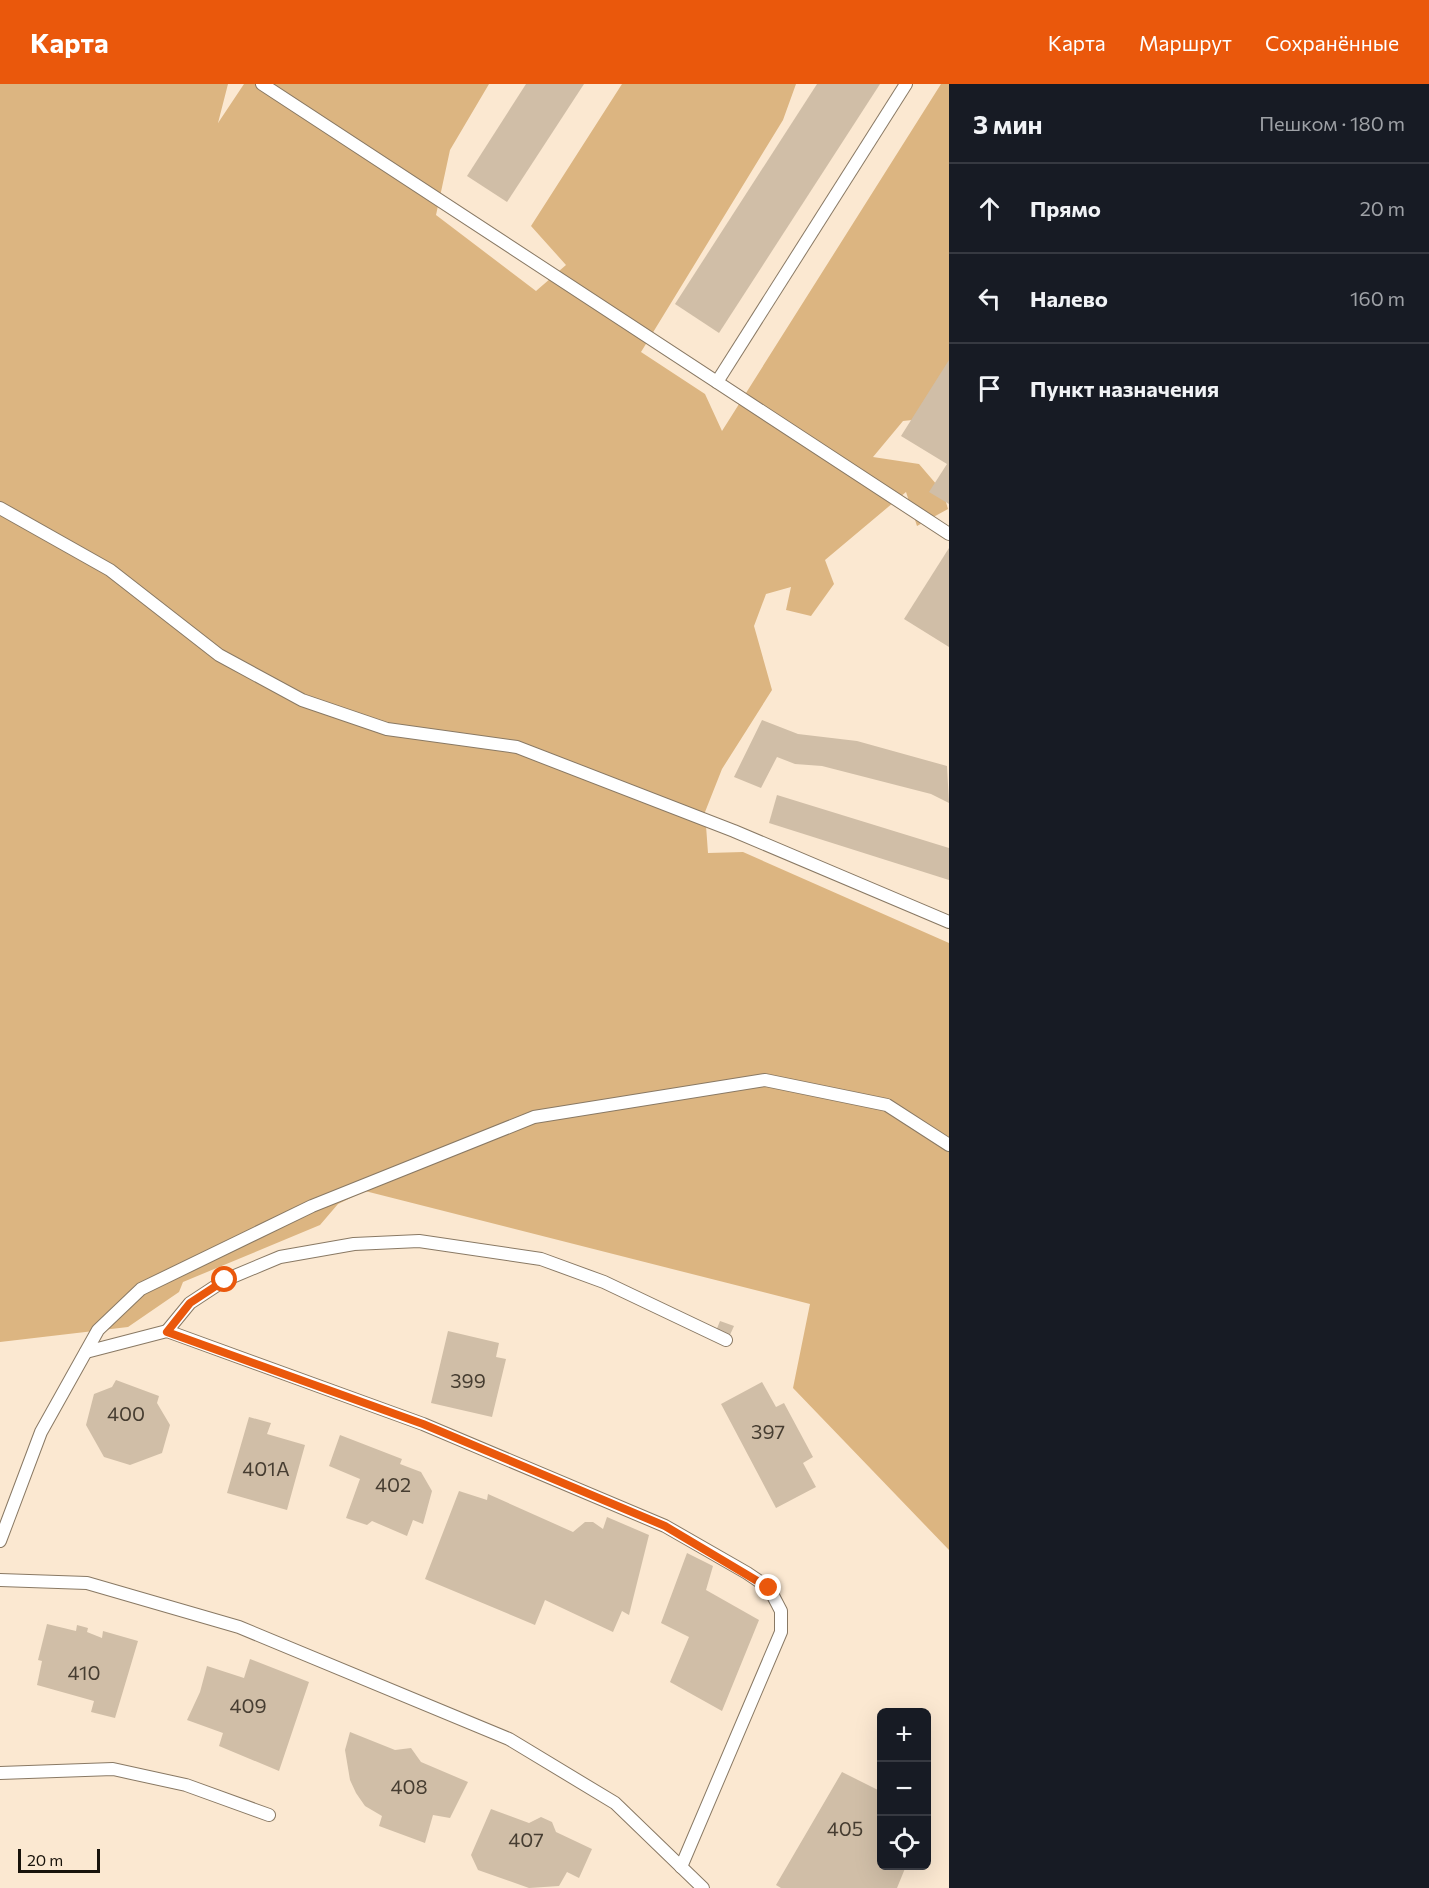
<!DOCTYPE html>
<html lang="ru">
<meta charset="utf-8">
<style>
body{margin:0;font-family:Commissioner,sans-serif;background:#242831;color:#f1f3f6}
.controls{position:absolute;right:18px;bottom:18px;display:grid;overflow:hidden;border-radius:9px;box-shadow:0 6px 24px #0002}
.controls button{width:54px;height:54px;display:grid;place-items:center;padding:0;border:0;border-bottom:2px solid #363941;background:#171b24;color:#f1f3f6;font:30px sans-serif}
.scale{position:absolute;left:18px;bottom:15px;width:82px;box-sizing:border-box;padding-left:6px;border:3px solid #18120a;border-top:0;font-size:16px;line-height:21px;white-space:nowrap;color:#18120a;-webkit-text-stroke:4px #fbe8d1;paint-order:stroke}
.stop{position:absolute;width:18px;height:18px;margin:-14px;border:4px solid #ea580c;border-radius:50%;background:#fff}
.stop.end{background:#ea580c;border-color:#fff;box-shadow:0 2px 6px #0008}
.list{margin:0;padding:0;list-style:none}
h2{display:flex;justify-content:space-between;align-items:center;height:78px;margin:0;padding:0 24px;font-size:26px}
h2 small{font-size:20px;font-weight:400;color:#9ea1a6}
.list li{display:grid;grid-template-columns:39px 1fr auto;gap:18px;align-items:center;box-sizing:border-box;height:90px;padding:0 24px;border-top:2px solid #363941}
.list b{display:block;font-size:22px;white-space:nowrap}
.list em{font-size:20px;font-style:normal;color:#9ea1a6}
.icon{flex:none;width:33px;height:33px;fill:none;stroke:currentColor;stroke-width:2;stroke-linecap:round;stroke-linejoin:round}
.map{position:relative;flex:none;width:949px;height:1804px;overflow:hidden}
header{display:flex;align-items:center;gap:36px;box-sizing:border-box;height:84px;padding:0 30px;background:#ea580c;color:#fff}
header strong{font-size:28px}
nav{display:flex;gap:33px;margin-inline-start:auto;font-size:21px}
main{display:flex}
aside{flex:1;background:#171b24}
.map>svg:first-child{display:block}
.green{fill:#dcb581}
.building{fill:#d0bea7}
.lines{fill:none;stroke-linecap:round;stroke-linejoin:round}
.lane-casing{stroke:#897964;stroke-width:14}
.lane{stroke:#fff;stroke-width:12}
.route{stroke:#ea580c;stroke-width:8}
.labels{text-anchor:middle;stroke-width:5;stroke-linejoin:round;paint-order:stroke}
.number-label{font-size:20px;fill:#463d31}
</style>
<header>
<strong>Карта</strong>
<nav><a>Карта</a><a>Маршрут</a><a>Сохранённые</a></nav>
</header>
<main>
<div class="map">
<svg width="949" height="1804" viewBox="0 0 949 1804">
<rect width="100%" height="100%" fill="#fbe8d1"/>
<path class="green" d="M 0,0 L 228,0 L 218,39 L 244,0 L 489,0 L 450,66 L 436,131 L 536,207 L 566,181 L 531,142 L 622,0 L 796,0 L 783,36 L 641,268 L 705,310 L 722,347 L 941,0 L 949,0 L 949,332 L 903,337 L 873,373 L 919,380 L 943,408 L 948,425 L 917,442 L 906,408 L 825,476 L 834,500 L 811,532 L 786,526 L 791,503 L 766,510 L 754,542 L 772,606 L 722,685 L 705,728 L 708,769 L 743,768 L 949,859 L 949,1466 L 793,1304 L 810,1220 L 365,1107 L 338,1120 L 320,1141 L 183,1198 L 179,1208 L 128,1243 L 0,1258 Z"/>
<g class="building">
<path d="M 526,0 L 584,0 L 507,118 L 467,92 Z"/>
<path d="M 817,0 L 880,0 L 719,249 L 675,220 Z"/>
<path d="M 949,276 L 949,420 L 929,408 L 947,380 L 901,352 Z"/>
<path d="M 949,464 L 949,563 L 904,535 Z"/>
<path d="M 762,636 L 798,650 L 857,657 L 947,682 L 949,719 L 931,710 L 822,682 L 795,680 L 777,673 L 761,704 L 734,693 Z"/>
<path d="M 777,711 L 949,764 L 949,796 L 769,739 Z"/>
<path d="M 720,1237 L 734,1242 L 729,1253 L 716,1247 Z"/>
<path d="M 448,1247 L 499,1259 L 496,1273 L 506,1275 L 492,1333 L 431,1319 Z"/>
<path d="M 116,1296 L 159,1312 L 157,1319 L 170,1341 L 162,1369 L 130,1381 L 104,1373 L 86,1341 L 94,1310 L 112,1303 Z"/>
<path d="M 762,1298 L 776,1323 L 784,1319 L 813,1373 L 803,1379 L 816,1403 L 776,1424 L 721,1320 Z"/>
<path d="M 249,1333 L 271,1339 L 267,1350 L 305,1361 L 287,1426 L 227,1409 Z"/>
<path d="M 340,1351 L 402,1375 L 400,1380 L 421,1388 L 432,1407 L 423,1440 L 413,1436 L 407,1452 L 372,1437 L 367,1441 L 346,1434 L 360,1395 L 329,1382 Z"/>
<path d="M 459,1407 L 487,1416 L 488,1410 L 573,1448 L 585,1438 L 593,1438 L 603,1445 L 607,1433 L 649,1451 L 629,1531 L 622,1527 L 613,1548 L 545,1516 L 535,1541 L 425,1495 Z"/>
<path d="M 687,1469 L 713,1482 L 706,1506 L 759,1536 L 722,1627 L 670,1598 L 689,1553 L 661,1539 Z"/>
<path d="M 47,1540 L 76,1547 L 77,1541 L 88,1544 L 87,1548 L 102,1554 L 103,1547 L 138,1557 L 115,1634 L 91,1628 L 94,1617 L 37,1601 L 42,1577 L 38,1576 Z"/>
<path d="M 250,1575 L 309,1598 L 279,1687 L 219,1662 L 223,1649 L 187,1636 L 200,1608 L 207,1582 L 244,1594 Z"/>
<path d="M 350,1648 L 395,1666 L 411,1664 L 421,1678 L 468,1698 L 450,1734 L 433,1731 L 425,1759 L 379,1742 L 382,1732 L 365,1722 L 356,1709 L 350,1696 L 345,1666 Z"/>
<path d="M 842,1688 L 882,1708 L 882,1782 L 906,1782 L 897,1804 L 781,1804 L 776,1801 Z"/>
<path d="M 491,1725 L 529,1739 L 541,1733 L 552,1738 L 556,1748 L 592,1765 L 579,1794 L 567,1788 L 559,1802 L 529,1804 L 478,1786 L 471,1771 Z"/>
</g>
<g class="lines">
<g class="lane-casing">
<g id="lane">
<path d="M 262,0 L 949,450"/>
<path d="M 717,298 L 906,0"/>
<path d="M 0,424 L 110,486 L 219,571 L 302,616 L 387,645 L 517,663 L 734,747 L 949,838"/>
<path d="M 167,1247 L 190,1219 L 225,1196 L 280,1173 L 354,1160 L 419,1157 L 541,1175 L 604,1198 L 726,1256"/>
<path d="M 86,1268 L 167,1247 L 423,1340 L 665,1442 L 747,1489 L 769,1504 L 781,1527 L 781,1548 L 681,1783"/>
<path d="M 0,1457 L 41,1348 L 98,1246 L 141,1205 L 312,1122 L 534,1033 L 765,996 L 887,1021 L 949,1061"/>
<path d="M 0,1496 L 87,1499 L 239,1543 L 509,1655 L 615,1719 L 703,1804"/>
<path d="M 0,1689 L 113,1685 L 186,1701 L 269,1731"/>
</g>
</g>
<use href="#lane" class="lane"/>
</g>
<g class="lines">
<path class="route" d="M 225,1196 L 190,1219 L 167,1248 L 423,1340 L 665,1442 L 769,1504"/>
</g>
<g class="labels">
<g class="number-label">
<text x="468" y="1304">399</text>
<text x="126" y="1337">400</text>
<text x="768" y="1355">397</text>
<text x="266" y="1392">401А</text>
<text x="393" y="1408">402</text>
<text x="84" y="1596">410</text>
<text x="248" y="1629">409</text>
<text x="409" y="1710">408</text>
<text x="845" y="1752">405</text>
<text x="526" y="1763">407</text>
</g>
</g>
</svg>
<div class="controls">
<button>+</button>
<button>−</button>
<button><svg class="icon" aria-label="locate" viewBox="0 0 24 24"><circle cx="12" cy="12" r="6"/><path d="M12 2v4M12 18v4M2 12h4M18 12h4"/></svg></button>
</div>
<div class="scale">20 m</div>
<div class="stop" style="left:225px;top:1196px"></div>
<div class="stop end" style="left:769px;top:1504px"></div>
</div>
<aside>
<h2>3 мин<small>Пешком · 180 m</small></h2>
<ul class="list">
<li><svg class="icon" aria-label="ahead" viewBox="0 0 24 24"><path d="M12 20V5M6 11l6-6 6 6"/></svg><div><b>Прямо</b></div><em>20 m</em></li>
<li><svg class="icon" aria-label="left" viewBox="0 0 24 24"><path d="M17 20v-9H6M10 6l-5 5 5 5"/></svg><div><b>Налево</b></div><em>160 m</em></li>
<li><svg class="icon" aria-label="arrive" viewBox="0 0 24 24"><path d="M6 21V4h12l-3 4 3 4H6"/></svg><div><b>Пункт назначения</b></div></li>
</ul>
</aside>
</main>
